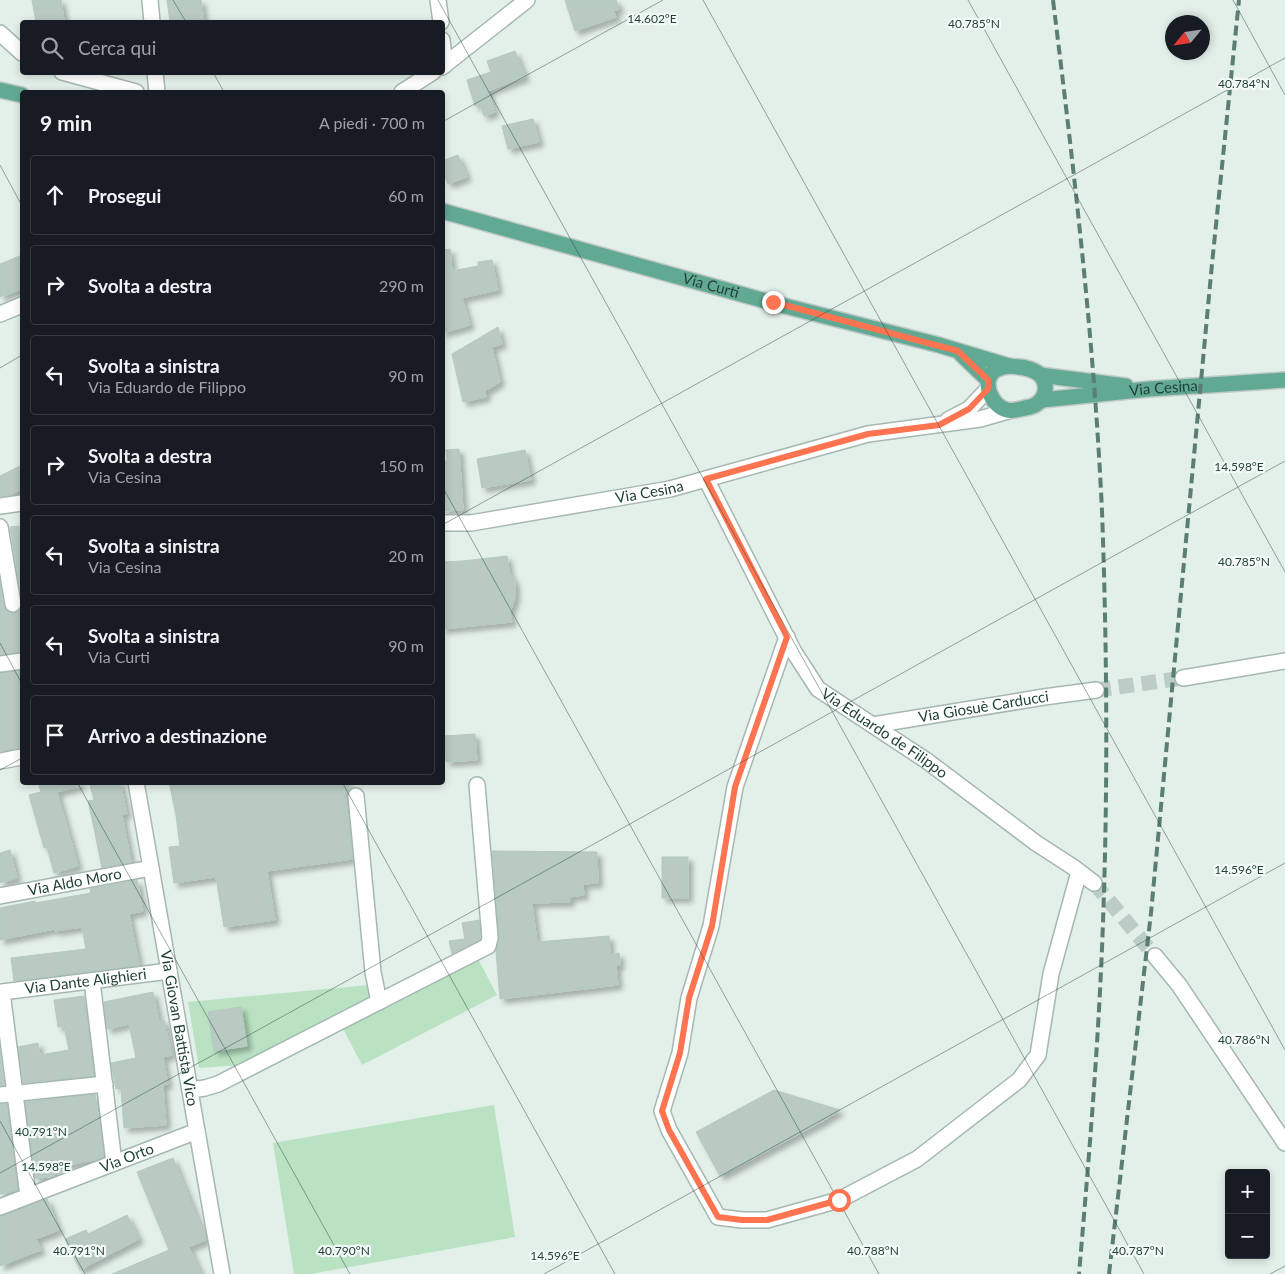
<!DOCTYPE html>
<html lang="it">
<meta charset="utf-8">
<style>
body{margin:0;font-family:Lato,sans-serif;background:#20242c;color:#f1f3f6}
.controls{position:absolute;right:15px;bottom:15px;display:grid;overflow:hidden;border-radius:5px;box-shadow:0 2px 8px #0003}
.controls button{width:45px;height:45px;display:grid;place-items:center;padding:0;border:0;border-bottom:1px solid #363941;background:#171b24;color:#f1f3f6;font:25px sans-serif}
.compass{position:absolute;left:1165px;top:15px;width:45px;height:45px;border-radius:50%;background:#171b24;box-shadow:0 2px 8px #0003;rotate:241deg}
.stop{position:absolute;width:15px;height:15px;margin:-11px;border:4px solid #ff7450;border-radius:50%;background:#fff}
.stop.end{background:#ff7450;border-color:#fff;box-shadow:0 1px 5px #0008}
.list{margin:0;padding:0;list-style:none}
h2{display:flex;justify-content:space-between;align-items:center;height:65px;margin:0;padding:0 20px;font-size:21px}
h2 small{font-size:16px;font-weight:400;color:#9ea1a6}
.list li{display:grid;grid-template-columns:32px 1fr auto;gap:15px;align-items:center;box-sizing:border-box;height:80px;margin:0 10px 10px;padding:0 10px;border:1px solid #363941;border-radius:5px}
.list b{display:block;font-size:19px;white-space:nowrap}
.list p{margin:0;font-size:16px;white-space:nowrap;color:#9ea1a6}
.list em{font-size:16px;font-style:normal;color:#9ea1a6}
.icon{flex:none;width:28px;height:28px;fill:none;stroke:currentColor;stroke-width:2;stroke-linecap:round;stroke-linejoin:round}
.map{position:relative;flex:none;width:1285px;height:1274px;overflow:hidden}
.search{position:absolute;background:#171b24;box-shadow:0 2px 8px #0003;left:20px;top:20px;width:425px;height:55px;display:flex;align-items:center;gap:12px;box-sizing:border-box;padding:0 18px;border-radius:5px;color:#9ea1a6;font-size:19px}
.panel{position:absolute;background:#171b24;box-shadow:0 2px 8px #0003;left:20px;top:90px;width:425px;height:695px;border-radius:5px}
.map>svg:first-child{display:block}
.green{fill:#b9e2c3}
.building{fill:#b8cac2;stroke:#b4c9c0;filter:url(#shadow)}
.lines{fill:none;stroke-linecap:round;stroke-linejoin:round}
.minor-tunnel{stroke:#bcccc6;stroke-width:15;stroke-dasharray:15 8;stroke-linecap:butt}
.minor-casing{stroke:#a5b8b0;stroke-width:18}
.major-casing{stroke:#c1cac7;stroke-width:18}
.minor{stroke:#fff;stroke-width:15}
.major{stroke:#62a994;stroke-width:15}
.rail{stroke:#5b7e73;stroke-width:4;stroke-dasharray:10 5;stroke-linecap:butt}
.route{stroke:#ff7450;stroke-width:6}
.ticks{fill:none;stroke:#204238;stroke-width:1;stroke-opacity:0.45}
.labels{text-anchor:middle;stroke-width:4.5;stroke-linejoin:round;paint-order:stroke}
.street-label{font-size:15px;fill:#204238;stroke:#f4faf7}
.ticks-label{font-size:12px;text-anchor:middle;fill:#204238;stroke:#f4faf7;stroke-width:4.5;stroke-linejoin:round;paint-order:stroke}
</style>
<div class="map">
<svg width="1285" height="1274" viewBox="0 0 1285 1274">
<defs>
<filter id="shadow"><feDropShadow dx="4.5" dy="4.5" stdDeviation="2.5" flood-color="#0004"/></filter>
</defs>
<rect width="100%" height="100%" fill="#e3efe9"/>
<g class="green">
<path d="M 477,957 L 497,995 L 362,1065 L 342,1027 Z"/>
<path d="M 369,985 L 371,1001 L 240,1065 L 199,1068 L 188,1002 Z"/>
<path d="M 494,1105 L 515,1237 L 311,1274 L 294,1274 L 273,1143 Z"/>
</g>
<g class="building">
<path d="M 32,0 L 61,0 L 64,20 L 48,22 L 36,22 Z"/>
<path d="M 167,0 L 201,0 L 204,22 L 170,22 Z"/>
<path d="M 565,0 L 616,0 L 619,9 L 614,11 L 616,17 L 575,31 Z"/>
<path d="M 515,51 L 525,77 L 488,91 L 495,112 L 484,116 L 480,105 L 475,106 L 467,80 L 491,72 L 487,61 Z"/>
<path d="M 533,119 L 539,142 L 508,149 L 502,126 Z"/>
<path d="M 458,155 L 467,177 L 448,184 L 442,169 L 442,161 Z"/>
<path d="M 450,249 L 452,271 L 478,266 L 478,262 L 492,260 L 498,290 L 462,298 L 470,325 L 442,333 L 442,250 Z"/>
<path d="M 22,255 L 22,289 L 0,297 L 0,264 Z"/>
<path d="M 498,327 L 502,344 L 492,347 L 500,382 L 485,391 L 486,397 L 463,402 L 452,354 Z"/>
<path d="M 459,449 L 463,510 L 443,511 L 442,461 L 447,461 L 446,450 Z"/>
<path d="M 525,450 L 531,480 L 482,488 L 477,459 Z"/>
<path d="M 22,465 L 22,489 L 10,495 L 0,497 L 0,476 Z"/>
<path d="M 19,526 L 19,530 L 22,530 L 22,652 L 0,655 L 0,583 L 4,606 L 6,610 L 10,613 L 15,613 L 19,611 L 22,607 L 22,602 L 10,527 Z"/>
<path d="M 507,556 L 509,571 L 515,582 L 515,598 L 510,612 L 512,622 L 442,629 L 442,562 L 463,561 Z"/>
<path d="M 22,670 L 22,748 L 0,751 L 0,673 Z"/>
<path d="M 475,734 L 477,760 L 446,762 L 444,736 Z"/>
<path d="M 38,782 L 80,782 L 80,786 L 57,792 L 78,866 L 54,873 L 47,847 L 44,848 L 29,795 L 41,792 Z"/>
<path d="M 100,782 L 120,782 L 127,814 L 122,815 L 131,862 L 102,868 L 94,828 L 88,801 L 94,800 L 90,785 Z"/>
<path d="M 169,782 L 348,782 L 349,790 L 347,793 L 345,793 L 353,859 L 267,871 L 275,920 L 224,927 L 216,877 L 174,883 L 169,847 L 180,846 L 176,815 Z"/>
<path d="M 10,850 L 17,878 L 0,883 L 0,853 Z"/>
<path d="M 492,851 L 597,852 L 598,883 L 583,884 L 584,895 L 569,897 L 570,902 L 532,903 L 537,942 L 609,936 L 610,955 L 619,953 L 620,965 L 616,965 L 618,985 L 500,999 L 496,951 L 499,937 Z"/>
<rect x="662" y="857" width="26" height="41"/>
<path d="M 137,880 L 143,911 L 129,914 L 139,965 L 14,981 L 11,958 L 86,949 L 82,927 L 55,931 L 55,929 L 0,940 L 0,908 L 35,901 L 35,903 L 91,893 L 90,889 Z"/>
<path d="M 479,920 L 480,940 L 452,954 L 449,941 L 465,939 L 462,923 Z"/>
<path d="M 153,992 L 159,1021 L 164,1020 L 172,1055 L 163,1057 L 168,1084 L 163,1085 L 166,1125 L 124,1128 L 121,1088 L 116,1089 L 111,1063 L 136,1058 L 129,1024 L 107,1029 L 104,1002 Z"/>
<path d="M 84,996 L 94,1076 L 23,1083 L 18,1047 L 38,1043 L 40,1055 L 69,1050 L 64,1026 L 58,1027 L 54,1000 Z"/>
<path d="M 241,1007 L 247,1046 L 214,1051 L 208,1012 Z"/>
<path d="M 0,1051 L 4,1085 L 0,1086 Z"/>
<path d="M 774,1090 L 840,1110 L 823,1121 L 720,1176 L 696,1132 Z"/>
<path d="M 95,1094 L 104,1157 L 95,1160 L 53,1168 L 54,1176 L 35,1179 L 25,1102 Z"/>
<path d="M 0,1104 L 7,1104 L 18,1190 L 0,1194 Z"/>
<path d="M 173,1158 L 206,1240 L 189,1247 L 201,1274 L 112,1274 L 169,1250 L 137,1172 Z"/>
<path d="M 47,1199 L 59,1230 L 36,1239 L 41,1250 L 0,1266 L 0,1216 Z"/>
<path d="M 127,1215 L 139,1239 L 80,1270 L 65,1239 L 86,1230 L 88,1234 Z"/>
</g>
<g class="lines">
<g class="minor-tunnel">
<path d="M 1096,690 L 1183,678"/>
<path d="M 1094,883 L 1155,956"/>
</g>
<g class="minor-casing">
<g id="minor">
<path d="M 150,0 L 152,22"/>
<path d="M 438,0 L 441,22"/>
<path d="M 0,33 L 22,53"/>
<path d="M 442,40 L 445,65"/>
<path d="M 442,67 L 527,0"/>
<path d="M 62,72 L 136,92"/>
<path d="M 155,72 L 157,92"/>
<path d="M 402,92 L 433,72"/>
<path d="M 0,314 L 22,305"/>
<path d="M 948,420 L 969,409 L 988,389"/>
<path id="s1" d="M 706,479 L 794,652 L 818,689 L 927,761 L 1036,843 L 1073,867 L 1094,883"/>
<path d="M 0,506 L 22,503"/>
<path id="s2" d="M 442,523 L 471,523 L 670,489 L 868,434 L 980,419 L 1008,411"/>
<path d="M 0,527 L 13,604"/>
<path d="M 787,637 L 735,787 L 711,926 L 689,998 L 680,1053 L 662,1111 L 669,1130 L 718,1217 L 742,1220 L 767,1220 L 839,1200 L 917,1159 L 1019,1080 L 1038,1055 L 1051,974 L 1079,872"/>
<path d="M 0,664 L 22,661"/>
<path d="M 1183,678 L 1285,661"/>
<path id="s3" d="M 873,725 L 1044,697 L 1096,690"/>
<path d="M 0,761 L 22,757"/>
<path id="s4" d="M 136,782 L 222,1274"/>
<path d="M 356,796 L 373,972 L 379,1002"/>
<path id="s5" d="M 0,896 L 151,868"/>
<path d="M 1155,956 L 1179,985 L 1285,1143"/>
<path d="M 92,981 L 114,1163"/>
<path d="M 190,1090 L 205,1088 L 218,1084 L 488,946 L 490,938 L 477,785"/>
<path d="M 0,1095 L 105,1084"/>
<path id="s6" d="M 28,1196 L 2,992 L 169,971"/>
<path id="s7" d="M 0,1207 L 197,1131"/>
</g>
</g>
<g class="major-casing">
<g id="major">
<path d="M 0,90 L 22,95"/>
<path id="s8" d="M 442,211 L 773,303 L 939,345 L 1009,366"/>
<path d="M 961,354 L 988,380"/>
<path d="M 1009,366 C 1019,367 1031,367 1039,374 C 1051,385 1045,403 1030,407 C 1023,408 1014,412 1007,410 C 993,407 982,385 992,373 C 996,368 1003,367 1009,366 Z"/>
<path d="M 1040,375 L 1126,386"/>
<path id="s9" d="M 1042,400 L 1149,389 L 1285,380"/>
</g>
</g>
<use href="#minor" class="minor"/>
<use href="#major" class="major"/>
<g class="rail">
<path d="M 1053,0 C 1074,170 1094,340 1102,511 C 1107,648 1108,785 1103,922 C 1099,1039 1089,1157 1079,1274"/>
<path d="M 1109,1274 L 1151,913 L 1212,264 L 1239,0"/>
</g>
</g>
<g class="lines">
<path class="route" d="M 773,302 L 958,351 L 988,380 L 988,389 L 969,409 L 939,425 L 868,434 L 706,479 L 787,637 L 735,787 L 712,926 L 689,998 L 680,1053 L 662,1111 L 669,1130 L 718,1217 L 742,1220 L 767,1220 L 839,1200"/>
</g>
<path class="ticks" d="M 173,0 L 186,22M 438,0 L 1144,1274M 703,0 L 1285,1050M 968,0 L 1285,572M 1233,0 L 1285,95M 213,72 L 224,92M 442,122 L 663,0M 0,165 L 22,206M 0,368 L 22,355M 442,486 L 879,1274M 442,525 L 1285,58M 0,643 L 22,684M 0,770 L 22,758M 77,782 L 350,1274M 342,782 L 615,1274M 0,1121 L 85,1274M 0,1173 L 1285,461M 544,1274 L 1285,863M 1270,1274 L 1285,1266"/>
<g class="labels">
<g class="street-label">
<text dy="5" stroke="none"><textPath href="#s8" startOffset="279">Via Curti</textPath></text>
<text dy="5" stroke="none"><textPath href="#s9" startOffset="122">Via Cesina</textPath></text>
<text dy="5" stroke="none"><textPath href="#s2" startOffset="210">Via Cesina</textPath></text>
<text dy="5" stroke="none"><textPath href="#s3" startOffset="112">Via Giosuè Carducci</textPath></text>
<text dy="5" stroke="none"><textPath href="#s1" startOffset="318">Via Eduardo de Filippo</textPath></text>
<text dy="5" stroke="none"><textPath href="#s5" startOffset="76">Via Aldo Moro</textPath></text>
<text dy="5" stroke="none"><textPath href="#s6" startOffset="290">Via Dante Alighieri</textPath></text>
<text dy="5" stroke="none"><textPath href="#s4" startOffset="250">Via Giovan Battista Vico</textPath></text>
<text dy="5" stroke="none"><textPath href="#s7" startOffset="136">Via Orto</textPath></text>
</g>
</g>
<g class="ticks-label">
<text x="652" y="23">14.602°E</text>
<text x="974" y="28">40.785°N</text>
<text x="1244" y="88">40.784°N</text>
<text x="1239" y="471">14.598°E</text>
<text x="1244" y="566">40.785°N</text>
<text x="1239" y="874">14.596°E</text>
<text x="1244" y="1044">40.786°N</text>
<text x="41" y="1136">40.791°N</text>
<text x="46" y="1171">14.598°E</text>
<text x="79" y="1255">40.791°N</text>
<text x="344" y="1255">40.790°N</text>
<text x="873" y="1255">40.788°N</text>
<text x="1138" y="1255">40.787°N</text>
<text x="555" y="1260">14.596°E</text>
</g>
</svg>
<div class="controls">
<button>+</button>
<button>−</button>
</div>
<svg class="compass" viewBox="-18 -18 36 36"><path d="M0-13l5 13h-10z" fill="#e53935"/><path d="M0 13l5-13h-10z" fill="#9ea1a6"/></svg>
<div class="stop" style="left:839px;top:1200px"></div>
<div class="stop end" style="left:773px;top:302px"></div>
<div class="search"><svg class="icon" aria-label="search" viewBox="0 0 24 24"><circle cx="10" cy="10" r="6"/><path d="M15 15l6 6"/></svg>Cerca qui</div>
<section class="panel">
<h2>9 min<small>A piedi · 700 m</small></h2>
<ul class="list">
<li><svg class="icon" aria-label="ahead" viewBox="0 0 24 24"><path d="M12 20V5M6 11l6-6 6 6"/></svg><div><b>Prosegui</b></div><em>60 m</em></li>
<li><svg class="icon" aria-label="right" viewBox="0 0 24 24"><path d="M7 20v-9h11M14 6l5 5-5 5"/></svg><div><b>Svolta a destra</b></div><em>290 m</em></li>
<li><svg class="icon" aria-label="left" viewBox="0 0 24 24"><path d="M17 20v-9H6M10 6l-5 5 5 5"/></svg><div><b>Svolta a sinistra</b><p>Via Eduardo de Filippo</p></div><em>90 m</em></li>
<li><svg class="icon" aria-label="right" viewBox="0 0 24 24"><path d="M7 20v-9h11M14 6l5 5-5 5"/></svg><div><b>Svolta a destra</b><p>Via Cesina</p></div><em>150 m</em></li>
<li><svg class="icon" aria-label="left" viewBox="0 0 24 24"><path d="M17 20v-9H6M10 6l-5 5 5 5"/></svg><div><b>Svolta a sinistra</b><p>Via Cesina</p></div><em>20 m</em></li>
<li><svg class="icon" aria-label="left" viewBox="0 0 24 24"><path d="M17 20v-9H6M10 6l-5 5 5 5"/></svg><div><b>Svolta a sinistra</b><p>Via Curti</p></div><em>90 m</em></li>
<li><svg class="icon" aria-label="arrive" viewBox="0 0 24 24"><path d="M6 21V4h12l-3 4 3 4H6"/></svg><div><b>Arrivo a destinazione</b></div></li>
</ul>
</section>
</div>
